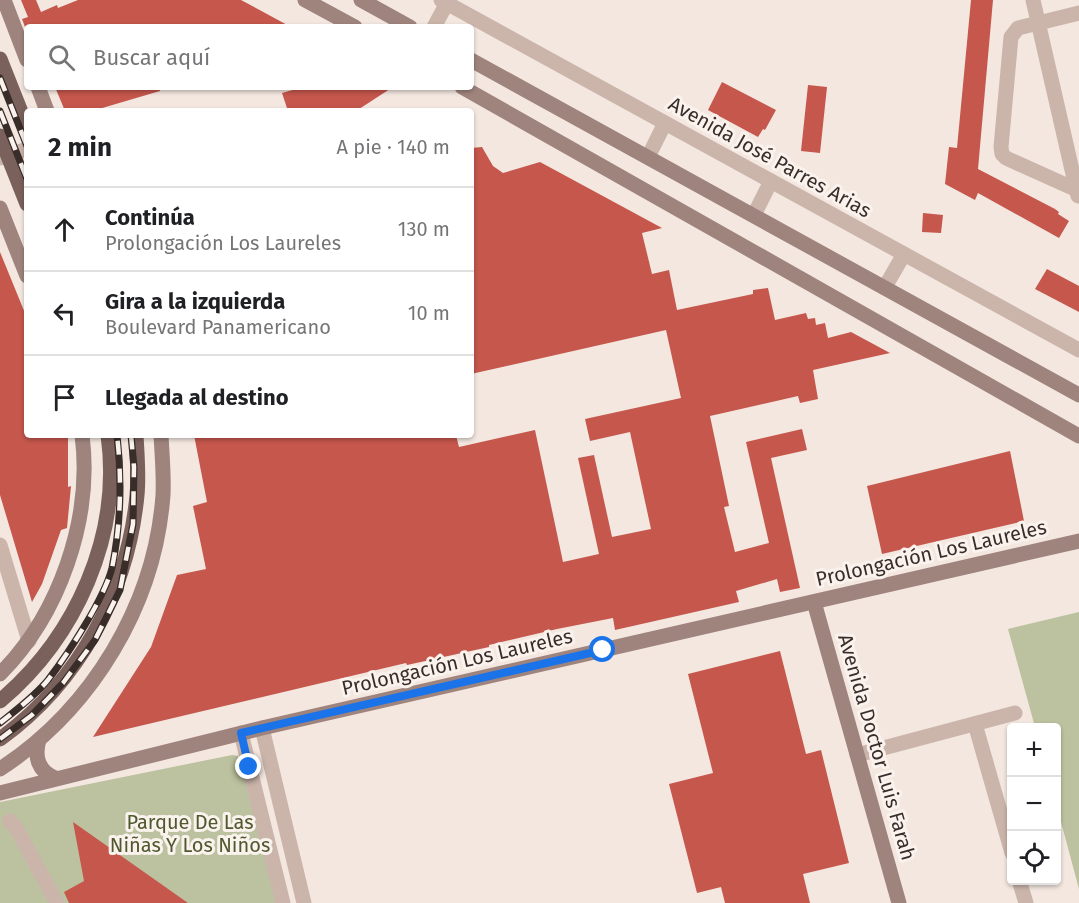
<!DOCTYPE html>
<html lang="es">
<meta charset="utf-8">
<style>
body{margin:0;font-family:"Fira Sans",sans-serif;background:#f2f2f2;color:#202124}
.controls{position:absolute;right:18px;bottom:18px;display:grid;overflow:hidden;border-radius:6px;box-shadow:0 2px 4px #0004}
.controls button{width:54px;height:54px;display:grid;place-items:center;padding:0;border:0;border-bottom:2px solid #e0e0e0;background:#fff;color:#202124;font:30px sans-serif}
.stop{position:absolute;width:18px;height:18px;margin:-14px;border:4px solid #1a73e8;border-radius:50%;background:#fff}
.stop.end{background:#1a73e8;border-color:#fff;box-shadow:0 2px 6px #0008}
.list{margin:0;padding:0;list-style:none}
h2{display:flex;justify-content:space-between;align-items:center;height:78px;margin:0;padding:0 24px;font-size:26px}
h2 small{font-size:20px;font-weight:400;color:#757577}
.list li{display:grid;grid-template-columns:39px 1fr auto;gap:18px;align-items:center;box-sizing:border-box;height:84px;padding:0 24px;border-top:2px solid #e0e0e0}
.list b{display:block;font-size:22px;white-space:nowrap}
.list p{margin:0;font-size:20px;white-space:nowrap;color:#757577}
.list em{font-size:20px;font-style:normal;color:#757577}
.icon{flex:none;width:33px;height:33px;fill:none;stroke:currentColor;stroke-width:2;stroke-linecap:round;stroke-linejoin:round}
.map{position:relative;flex:none;width:1079px;height:903px;overflow:hidden}
.search{position:absolute;background:#fff;box-shadow:0 2px 4px #0004;left:24px;top:24px;width:450px;height:66px;display:flex;align-items:center;gap:15px;box-sizing:border-box;padding:0 21px;border-radius:6px;color:#757577;font-size:22px}
.panel{position:absolute;background:#fff;box-shadow:0 2px 4px #0004;left:24px;top:108px;width:450px;height:330px;border-radius:6px}
.map>svg:first-child{display:block}
.green{fill:#bcc29f}
.building{fill:#c5574c}
.lines{fill:none;stroke-linecap:round;stroke-linejoin:round}
.street{stroke:#cbb5ab;stroke-width:15}
.secondary{stroke:#9f847d;stroke-width:15}
.primary{stroke:#7b615c;stroke-width:15}
.rail-casing{stroke:#392d2a;stroke-width:7}
.rail{stroke:#faf2ed;stroke-width:4.5;stroke-dasharray:14;stroke-linecap:butt}
.route{stroke:#1a73e8;stroke-width:8}
.labels{text-anchor:middle;stroke-width:6;stroke-linejoin:round;paint-order:stroke}
.street-label{font-size:20px;fill:#392d2a;stroke:#faf2ed}
.park-label{font-size:20px;fill:#4f582e;stroke:#faf2ed}
</style>
<div class="map">
<svg width="1079" height="903" viewBox="0 0 1079 903">
<rect width="100%" height="100%" fill="#f3e7e0"/>
<g class="green">
<path d="M 1079,612 L 1079,889 L 1057,807 L 1056,728 L 1035,727 L 1008,629 Z"/>
<path d="M 232,755 L 238,756 L 243,761 L 278,903 L 0,903 L 0,802 Z"/>
</g>
<g class="building">
<path d="M 21,0 L 36,0 L 41,12 L 57,5 L 58,8 L 78,0 L 241,0 L 291,27 L 25,27 L 22,19 L 28,17 Z"/>
<path d="M 971,0 L 993,0 L 978,169 L 1055,209 L 1059,212 L 1058,214 L 1069,221 L 1059,238 L 978,193 L 975,200 L 945,184 L 949,147 L 957,148 Z"/>
<path d="M 722,82 L 776,110 L 765,130 L 763,129 L 758,137 L 708,110 Z"/>
<path d="M 808,85 L 827,87 L 820,153 L 801,151 Z"/>
<path d="M 55,87 L 160,87 L 160,91 L 92,111 L 65,111 Z"/>
<path d="M 303,87 L 393,87 L 356,111 L 288,111 L 282,93 Z"/>
<path d="M 482,147 L 493,166 L 503,173 L 540,162 L 662,228 L 642,233 L 652,274 L 669,270 L 677,310 L 753,294 L 753,290 L 768,288 L 775,320 L 806,313 L 808,319 L 815,318 L 816,325 L 825,323 L 828,338 L 851,332 L 890,353 L 813,370 L 818,399 L 800,403 L 798,396 L 710,416 L 729,506 L 724,507 L 735,552 L 769,543 L 746,442 L 802,429 L 807,450 L 771,458 L 800,588 L 780,592 L 777,579 L 736,591 L 739,602 L 615,630 L 613,618 L 557,629 L 489,645 L 489,647 L 407,665 L 406,663 L 93,737 L 151,647 L 177,575 L 206,569 L 193,506 L 207,502 L 194,435 L 456,435 L 459,447 L 535,430 L 563,562 L 599,554 L 578,458 L 594,455 L 612,537 L 651,529 L 630,432 L 590,441 L 585,419 L 681,398 L 666,330 L 471,374 L 471,148 Z"/>
<path d="M 923,213 L 943,215 L 941,233 L 922,232 Z"/>
<path d="M 0,252 L 27,318 L 27,435 L 68,435 L 68,487 L 71,486 L 67,528 L 61,530 L 42,584 L 32,602 L 0,495 Z"/>
<path d="M 1047,269 L 1079,286 L 1079,312 L 1035,289 Z"/>
<path d="M 1010,451 L 1024,521 L 882,554 L 867,486 Z"/>
<path d="M 780,651 L 806,754 L 821,750 L 849,863 L 803,874 L 810,903 L 725,903 L 721,887 L 697,893 L 669,784 L 713,773 L 688,674 Z"/>
<path d="M 73,822 L 188,903 L 69,903 L 64,892 L 84,881 Z"/>
</g>
<g class="lines">
<g class="street">
<path d="M 441,0 L 1079,350"/>
<path d="M 1033,0 L 1078,196"/>
<path d="M 434,27 L 447,3"/>
<path d="M 648,157 L 665,123"/>
<path d="M 0,158 L 27,149"/>
<path d="M 1077,190 L 1006,158 L 1002,154 L 1001,147 L 1011,37 L 1018,28 L 1079,13"/>
<path d="M 754,215 L 771,181"/>
<path d="M 885,287 L 904,254"/>
<path d="M 0,545 L 29,641"/>
<path d="M 975,724 L 1012,853"/>
<path d="M 262,728 L 304,903"/>
<path d="M 241,733 L 283,903"/>
<path d="M 857,755 L 1015,713"/>
<path d="M 10,821 L 16,828 L 57,903"/>
<path d="M 1019,880 L 1026,903"/>
</g>
<g class="secondary">
<path d="M 4,0 L 27,60"/>
<path d="M 305,0 L 355,27"/>
<path d="M 361,0 L 410,27"/>
<path d="M 471,60 L 1079,395"/>
<path d="M 38,87 L 47,111"/>
<path d="M 462,87 L 1079,436"/>
<path d="M 0,208 L 27,276"/>
<path d="M 814,602 L 899,903"/>
<path d="M 0,674 C 59,615 93,519 82,435"/>
<path d="M 39,740 C 34,757 38,771 55,778"/>
<path d="M 0,769 C 92,709 155,605 163,495 C 164,475 162,455 161,435"/>
<path d="M 0,793 L 262,728 L 1079,541"/>
</g>
<g class="primary">
<path d="M 0,59 L 27,127"/>
<path d="M 0,136 L 27,204"/>
<path d="M 0,701 C 76,637 122,535 108,435"/>
<path d="M 0,739 C 79,682 128,591 137,495 C 139,475 137,455 136,435"/>
</g>
<g class="rail-casing">
<g id="rail">
<path d="M 0,78 L 27,146"/>
<path d="M 0,111 L 27,179"/>
<path d="M 0,723 C 16,710 35,696 48,680 C 68,654 104,599 112,568 C 121,524 122,479 117,435"/>
<path d="M 0,739 L 32,715 L 63,683 L 95,640 L 120,590 L 133,524 L 134,467 L 131,435"/>
</g>
</g>
<use href="#rail" class="rail"/>
</g>
<g class="lines">
<path class="route" d="M 249,767 L 241,733 L 603,650"/>
</g>
<g class="labels">
<g class="street-label">
<text transform="translate(770 157) rotate(29)" y="7">Avenida José Parres Arias</text>
<text transform="translate(931 553) rotate(-13)" y="7">Prolongación Los Laureles</text>
<text transform="translate(457 662) rotate(-13)" y="7">Prolongación Los Laureles</text>
<text transform="translate(877 747) rotate(74)" y="7">Avenida Doctor Luis Farah</text>
</g>
<g class="park-label">
<text x="190" y="829">Parque De Las<tspan x="190" dy="23">Niñas Y Los Niños</tspan></text>
</g>
</g>
</svg>
<div class="controls">
<button>+</button>
<button>−</button>
<button><svg class="icon" aria-label="locate" viewBox="0 0 24 24"><circle cx="12" cy="12" r="6"/><path d="M12 2v4M12 18v4M2 12h4M18 12h4"/></svg></button>
</div>
<div class="stop" style="left:603px;top:650px"></div>
<div class="stop end" style="left:249px;top:767px"></div>
<div class="search"><svg class="icon" aria-label="search" viewBox="0 0 24 24"><circle cx="10" cy="10" r="6"/><path d="M15 15l6 6"/></svg>Buscar aquí</div>
<section class="panel">
<h2>2 min<small>A pie · 140 m</small></h2>
<ul class="list">
<li><svg class="icon" aria-label="ahead" viewBox="0 0 24 24"><path d="M12 20V5M6 11l6-6 6 6"/></svg><div><b>Continúa</b><p>Prolongación Los Laureles</p></div><em>130 m</em></li>
<li><svg class="icon" aria-label="left" viewBox="0 0 24 24"><path d="M17 20v-9H6M10 6l-5 5 5 5"/></svg><div><b>Gira a la izquierda</b><p>Boulevard Panamericano</p></div><em>10 m</em></li>
<li><svg class="icon" aria-label="arrive" viewBox="0 0 24 24"><path d="M6 21V4h12l-3 4 3 4H6"/></svg><div><b>Llegada al destino</b></div></li>
</ul>
</section>
</div>
